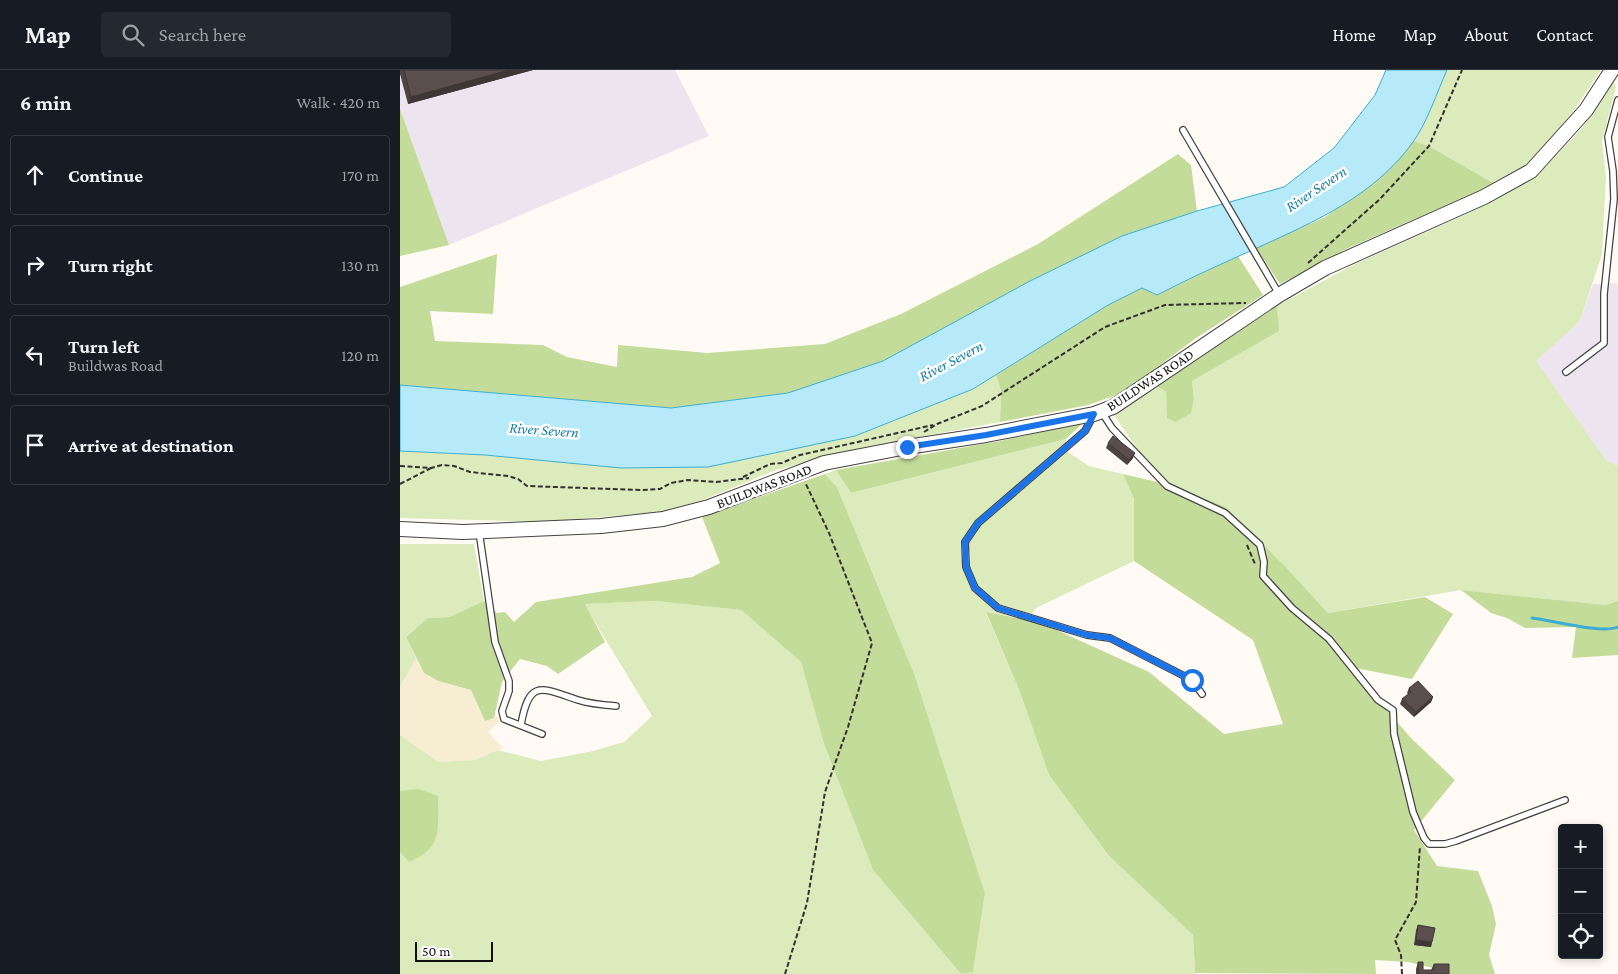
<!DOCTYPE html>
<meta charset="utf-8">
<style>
body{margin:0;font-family:"Crimson Pro",serif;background:#242831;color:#f1f3f6}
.controls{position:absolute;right:15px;bottom:15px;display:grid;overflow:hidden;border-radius:5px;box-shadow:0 2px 8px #0003}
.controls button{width:45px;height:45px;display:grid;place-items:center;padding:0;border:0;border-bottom:1px solid #363941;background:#171b24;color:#f1f3f6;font:25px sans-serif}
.scale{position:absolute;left:15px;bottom:12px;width:78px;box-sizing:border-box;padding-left:5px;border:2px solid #101010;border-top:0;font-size:14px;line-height:18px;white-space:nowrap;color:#101010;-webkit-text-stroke:4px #fff;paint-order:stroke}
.stop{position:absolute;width:15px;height:15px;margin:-11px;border:4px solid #1a73e8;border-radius:50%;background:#fff}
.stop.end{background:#1a73e8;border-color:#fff;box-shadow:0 1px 5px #0008}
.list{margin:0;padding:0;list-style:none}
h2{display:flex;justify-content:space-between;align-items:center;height:65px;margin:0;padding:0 20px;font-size:21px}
h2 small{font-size:16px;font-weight:400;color:#9ea1a6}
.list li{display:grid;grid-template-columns:32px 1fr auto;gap:15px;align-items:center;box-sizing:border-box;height:80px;margin:0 10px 10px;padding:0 10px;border:1px solid #363941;border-radius:5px}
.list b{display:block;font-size:19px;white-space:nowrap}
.list p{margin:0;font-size:16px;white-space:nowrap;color:#9ea1a6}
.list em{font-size:16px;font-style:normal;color:#9ea1a6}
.icon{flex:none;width:28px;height:28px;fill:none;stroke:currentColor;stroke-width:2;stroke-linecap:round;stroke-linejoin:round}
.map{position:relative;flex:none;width:1218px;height:904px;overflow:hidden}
header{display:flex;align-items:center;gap:30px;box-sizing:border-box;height:70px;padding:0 25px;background:#171b24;border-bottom:1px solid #363941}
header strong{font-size:24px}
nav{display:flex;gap:28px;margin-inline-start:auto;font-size:18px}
.search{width:350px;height:45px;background:#242831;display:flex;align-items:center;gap:12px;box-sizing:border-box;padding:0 18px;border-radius:5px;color:#9ea1a6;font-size:19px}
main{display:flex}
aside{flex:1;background:#171b24}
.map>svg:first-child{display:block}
.industrial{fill:#ece5ef}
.farmland{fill:#f6edd3}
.green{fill:#dcebbc}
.forest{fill:#c3dc9a}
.water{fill:#b7eaf8;stroke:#3dadd0}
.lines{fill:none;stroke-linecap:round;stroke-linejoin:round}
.stream{stroke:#3dadd0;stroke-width:3}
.service-casing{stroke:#434343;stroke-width:8}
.tertiary-casing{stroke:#434343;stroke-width:16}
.path{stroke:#323232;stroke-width:2;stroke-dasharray:5 2.5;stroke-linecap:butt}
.service{stroke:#fff;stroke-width:5.5}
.tertiary{stroke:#fff;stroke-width:14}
.wall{fill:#4d4441}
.shaded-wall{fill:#3f3735}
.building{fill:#5a4f4c;stroke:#3f3735}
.route{stroke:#1a73e8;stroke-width:6}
.labels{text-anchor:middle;stroke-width:5;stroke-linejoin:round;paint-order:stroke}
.street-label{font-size:14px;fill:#101010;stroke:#fff}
.water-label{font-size:15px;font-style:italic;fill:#157fa7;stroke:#fff}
</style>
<header>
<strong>Map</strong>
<div class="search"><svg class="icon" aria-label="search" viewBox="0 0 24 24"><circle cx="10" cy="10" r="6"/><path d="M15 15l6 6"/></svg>Search here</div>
<nav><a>Home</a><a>Map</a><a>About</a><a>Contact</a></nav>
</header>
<main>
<aside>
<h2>6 min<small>Walk · 420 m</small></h2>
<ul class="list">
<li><svg class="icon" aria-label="ahead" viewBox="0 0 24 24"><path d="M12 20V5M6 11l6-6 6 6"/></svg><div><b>Continue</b></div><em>170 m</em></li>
<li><svg class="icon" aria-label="right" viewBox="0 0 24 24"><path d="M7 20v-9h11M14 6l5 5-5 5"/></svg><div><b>Turn right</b></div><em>130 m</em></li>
<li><svg class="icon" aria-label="left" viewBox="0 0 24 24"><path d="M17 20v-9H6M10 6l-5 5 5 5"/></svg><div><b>Turn left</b><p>Buildwas Road</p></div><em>120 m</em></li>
<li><svg class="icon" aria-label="arrive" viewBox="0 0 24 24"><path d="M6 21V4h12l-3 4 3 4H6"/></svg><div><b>Arrive at destination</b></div></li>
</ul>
</aside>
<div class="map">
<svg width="1218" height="904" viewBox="0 0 1218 904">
<rect width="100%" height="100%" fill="#fffbf4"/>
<g class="industrial">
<path d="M 0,0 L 275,0 L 309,66 L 49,175 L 0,39 Z"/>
<path d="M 1216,213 L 1218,216 L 1218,396 L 1206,390 L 1135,290 L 1180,251 L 1193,214 Z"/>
</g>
<path class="farmland" d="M 16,588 L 24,603 L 37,611 L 71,620 L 85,651 L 94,648 L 95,644 L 100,651 L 88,662 L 103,678 L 75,690 L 37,692 L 0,665 L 0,617 Z"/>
<g class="green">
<path d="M 1047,0 L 1201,0 L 1159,62 L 1125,96 L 1095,114 L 1029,76 L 1014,71 Z"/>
<path d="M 1214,12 L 1216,17 L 1202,71 L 1206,107 L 1202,184 L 1180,251 L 1136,291 L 1206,390 L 1218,396 L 1218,531 L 1206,535 L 1061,520 L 928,543 L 883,494 L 826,437 L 770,415 L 742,386 L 714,345 L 756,316 L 766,322 L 768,348 L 794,328 L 792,311 L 878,261 L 877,236 L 953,195 L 1069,143 L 1137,106 L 1182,58 Z"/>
<path d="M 596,305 L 601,321 L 600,352 L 466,377 L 376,400 L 300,431 L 260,442 L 143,452 L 0,448 L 0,381 L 85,385 L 455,366 L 573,319 Z"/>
<path d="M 666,369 L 668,382 L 689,396 L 723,404 L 734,429 L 734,491 L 636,538 L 629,548 L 586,543 L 620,622 L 649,705 L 709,786 L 793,865 L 795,904 L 563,904 L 573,901 L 585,823 L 515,606 L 437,417 L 425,404 L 436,400 L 451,423 Z"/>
<path d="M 0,474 L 74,474 L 84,531 L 49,547 L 28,548 L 6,567 L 16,588 L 0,617 Z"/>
<path d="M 255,531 L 341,540 L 401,592 L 424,674 L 473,800 L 561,904 L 0,904 L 0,665 L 38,692 L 75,690 L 98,680 L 141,691 L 193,681 L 224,672 L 252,646 L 184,534 Z"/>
</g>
<g class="forest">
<path d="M 0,39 L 49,175 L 0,186 Z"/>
<path d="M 1014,71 L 1029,76 L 1095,114 L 946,179 L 880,214 L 856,178 L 925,147 L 991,97 Z"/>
<path d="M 778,84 L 791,95 L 797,141 L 722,166 L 630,211 L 483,291 L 388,323 L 271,338 L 0,315 L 0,217 L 97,184 L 93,244 L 30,241 L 35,271 L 143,275 L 167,287 L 217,297 L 218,275 L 307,283 L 425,274 L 501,244 L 638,174 Z"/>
<path d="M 838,186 L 863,225 L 796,268 L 735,314 L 717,325 L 688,335 L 600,352 L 601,321 L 596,305 L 708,235 L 742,218 L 757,225 Z"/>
<path d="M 877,236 L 879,261 L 792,311 L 794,328 L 791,343 L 776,352 L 767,348 L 766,322 L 756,316 Z"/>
<path d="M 683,353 L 666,369 L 451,423 L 436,400 L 600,371 Z"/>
<path d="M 425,404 L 437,417 L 515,606 L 585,823 L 573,902 L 561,904 L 473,800 L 424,674 L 401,592 L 341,540 L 255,531 L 185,534 L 205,572 L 158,604 L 147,596 L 120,589 L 102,612 L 94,648 L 85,651 L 71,620 L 38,611 L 24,603 L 6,567 L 28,548 L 49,547 L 84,531 L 97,543 L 105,542 L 114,552 L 136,532 L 292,507 L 320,493 L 302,447 Z"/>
<path d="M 723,404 L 770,415 L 826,437 L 883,494 L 928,543 L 1025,527 L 1053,544 L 1012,609 L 950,597 L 1010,667 L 1055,710 L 1014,760 L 1037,796 L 1078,801 L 1092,836 L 1096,854 L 1089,885 L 1095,904 L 1046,904 L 1046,901 L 1008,892 L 975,890 L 976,904 L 795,903 L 793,865 L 709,786 L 649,705 L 620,622 L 586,542 L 639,552 L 749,602 L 824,664 L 883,654 L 853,570 L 734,491 L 734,429 Z"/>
<path d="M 1061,520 L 1206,535 L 1218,531 L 1218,585 L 1172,588 L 1176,557 L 1125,558 L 1107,548 L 1091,543 Z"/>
<path d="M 18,719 L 38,726 C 38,759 43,778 9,792 L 0,782 L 0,721 Z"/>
</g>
<path class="water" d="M 986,0 L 1047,0 C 1037,22 1027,53 1013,72 C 974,126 916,151 857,178 C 823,193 790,208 757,225 L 742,218 L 708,235 L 573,319 L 455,366 L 308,397 L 221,398 L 85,385 L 0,381 L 0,315 L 271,338 L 388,323 L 483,291 L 630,211 L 722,166 L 797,141 L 884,117 L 934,78 L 975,25 Z"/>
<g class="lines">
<path class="stream" d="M 1132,548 C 1151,550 1202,564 1218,557"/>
<g class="service-casing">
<g id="service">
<path d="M 783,60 L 879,224"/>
<path d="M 1166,302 L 1204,273 L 1204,224 L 1214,129 L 1213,101 L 1208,67 L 1218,30"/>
<path d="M 701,341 L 712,358 L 767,416 L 825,443 L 860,475 L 864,492 L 863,506 L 892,538 L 929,569 L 978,630 L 993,640 L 994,664 L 1013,742 L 1024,768 L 1029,774 L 1045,774 L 1056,771 L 1165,730"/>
<path d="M 693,346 L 685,361 L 578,453 L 565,472 L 566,497 L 575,518 L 598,538 L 687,565 L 710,568 L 792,610 L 802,624"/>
<path d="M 79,461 L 95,572 L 109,611 L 109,621 L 102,641 L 104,649 L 142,664"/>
<path d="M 121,655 C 129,608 142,618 178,630 C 190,634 203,635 216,636"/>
</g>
</g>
<g class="tertiary-casing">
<path id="tertiary" d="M 0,459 L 63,462 L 201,456 L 263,449 L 309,437 L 424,393 L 507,377 L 586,365 L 694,344 L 713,337 L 879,225 L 925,198 L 1084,127 L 1131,101 L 1186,40 L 1212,0"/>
</g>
<g class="path">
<path d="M 908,193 L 980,129 L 1029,76 L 1062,0"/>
<path d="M 524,362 L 537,354 L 582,336 L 705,257 L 765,235 L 846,233"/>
<path d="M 0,396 L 31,398 L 42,395 L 54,396 L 70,402 L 108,406 L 118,409 L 127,416 L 241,420 L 260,419 L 271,413 L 288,410 L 316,412 L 349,408"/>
<path d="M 343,407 L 370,394 L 382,393 L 400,385 L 533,355"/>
<path d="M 0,414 L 31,398"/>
<path d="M 847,475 L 855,494"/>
<path d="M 385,904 L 407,833 L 425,722 L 448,657 L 472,573 L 429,463 L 405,412"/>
<path d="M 1002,904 L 1001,885 L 995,870 L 1016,832 L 1020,776"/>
</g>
<use href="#service" class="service"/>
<use href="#tertiary" class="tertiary"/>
</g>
<g class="wall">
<path d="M 0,0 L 133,0 L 8,34 L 0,4 Z"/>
<path d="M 708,373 L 733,388 L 727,395 L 706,378 Z"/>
<path d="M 1009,618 L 1033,627 L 1031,632 L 1014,647 L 1000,634 L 1002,629 L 1008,624 L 1007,623 Z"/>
<path d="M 1018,855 L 1032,872 L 1031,877 L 1014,875 L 1016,860 Z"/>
<path d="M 1018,892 L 1023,900 L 1031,900 L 1034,894 L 1049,904 L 1016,904 L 1016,899 Z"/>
</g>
<g class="shaded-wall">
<path d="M 109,0 L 133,0 L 8,34 L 11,27 Z"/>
<path d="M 735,383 L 733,388 L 727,395 L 729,390 Z"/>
<path d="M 1033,627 L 1031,632 L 1014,647 L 1016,642 Z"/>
<path d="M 1016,870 L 1032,872 L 1031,877 L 1014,875 Z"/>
</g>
<g class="building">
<path d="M 4,0 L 109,0 L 11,27 Z"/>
<path d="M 713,366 L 735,383 L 729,390 L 708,373 Z"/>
<path d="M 1018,611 L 1033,627 L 1016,642 L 1002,629 L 1011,622 L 1009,618 Z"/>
<path d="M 1018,855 L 1035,858 L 1032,872 L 1016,870 Z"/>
<path d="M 1018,892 L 1023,892 L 1023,900 L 1034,900 L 1034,894 L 1049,894 L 1049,904 L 1019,904 Z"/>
</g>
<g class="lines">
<path class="route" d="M 507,377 L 586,365 L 694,344 L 685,361 L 578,453 L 565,472 L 566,497 L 575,518 L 598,538 L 687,565 L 710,568 L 792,610"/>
</g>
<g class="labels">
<g class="street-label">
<text transform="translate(750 310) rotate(-33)" y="5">BUILDWAS ROAD</text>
<text transform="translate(364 416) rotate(-21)" y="5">BUILDWAS ROAD</text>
</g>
<g class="water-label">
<text transform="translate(916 119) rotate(-34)" y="5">River Severn</text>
<text transform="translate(551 291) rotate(-28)" y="5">River Severn</text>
<text transform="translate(144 360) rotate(4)" y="5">River Severn</text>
</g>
</g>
</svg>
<div class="controls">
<button>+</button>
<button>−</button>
<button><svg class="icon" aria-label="locate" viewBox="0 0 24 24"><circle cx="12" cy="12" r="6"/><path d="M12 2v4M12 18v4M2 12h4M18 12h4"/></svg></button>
</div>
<div class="scale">50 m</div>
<div class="stop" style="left:792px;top:610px"></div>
<div class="stop end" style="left:507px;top:377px"></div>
</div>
</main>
